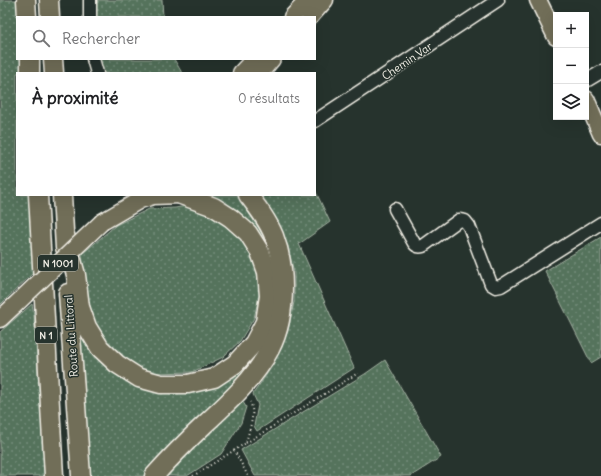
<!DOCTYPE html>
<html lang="fr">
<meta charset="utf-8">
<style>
body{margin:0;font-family:Delius,sans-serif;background:#f6f6f6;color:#202124}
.controls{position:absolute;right:12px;top:12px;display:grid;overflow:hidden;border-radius:0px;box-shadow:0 4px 16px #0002}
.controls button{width:36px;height:36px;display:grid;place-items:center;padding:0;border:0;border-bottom:1px solid #e0e0e0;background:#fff;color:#202124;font:20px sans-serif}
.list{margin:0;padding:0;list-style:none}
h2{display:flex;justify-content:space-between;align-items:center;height:52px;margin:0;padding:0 16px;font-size:17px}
h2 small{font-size:13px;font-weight:400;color:#757577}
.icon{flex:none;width:22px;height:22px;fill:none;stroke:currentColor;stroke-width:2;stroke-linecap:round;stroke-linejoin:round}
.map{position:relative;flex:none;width:601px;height:476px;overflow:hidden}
.search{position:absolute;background:#fff;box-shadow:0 4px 16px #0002;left:16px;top:16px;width:300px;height:44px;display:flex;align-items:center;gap:10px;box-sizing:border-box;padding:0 14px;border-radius:0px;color:#757577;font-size:15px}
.panel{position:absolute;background:#fff;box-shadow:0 4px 16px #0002;left:16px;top:72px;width:300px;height:124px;border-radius:0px}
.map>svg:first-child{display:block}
.grass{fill:url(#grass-dots);stroke:#a4b2a2}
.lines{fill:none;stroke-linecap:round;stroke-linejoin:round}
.minor-casing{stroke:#f4f1e8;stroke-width:15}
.major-casing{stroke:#f4f1e8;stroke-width:19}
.highway-casing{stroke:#f4f1e8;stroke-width:21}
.path{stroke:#f4f1e8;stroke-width:2;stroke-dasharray:1 3;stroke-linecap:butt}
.minor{stroke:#26332d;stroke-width:12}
.major{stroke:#716e59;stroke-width:16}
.highway{stroke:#716e59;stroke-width:18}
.major-bridge-casing{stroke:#f4f1e8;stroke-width:19;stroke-linecap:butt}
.major-bridge{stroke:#716e59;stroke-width:16}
.labels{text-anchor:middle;stroke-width:3;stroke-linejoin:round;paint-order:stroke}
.shield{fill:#26332d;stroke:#b6b8b0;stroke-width:1}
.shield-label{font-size:10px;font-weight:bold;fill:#f4f1e8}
.street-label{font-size:11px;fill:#f4f1e8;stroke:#26332d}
</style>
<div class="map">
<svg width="601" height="476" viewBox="0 0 601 476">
<defs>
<pattern id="grass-dots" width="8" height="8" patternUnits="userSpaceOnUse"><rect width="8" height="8" fill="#54735c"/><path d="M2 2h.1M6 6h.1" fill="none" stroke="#768e7b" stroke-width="1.8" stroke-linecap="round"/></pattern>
</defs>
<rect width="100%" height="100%" fill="#26332d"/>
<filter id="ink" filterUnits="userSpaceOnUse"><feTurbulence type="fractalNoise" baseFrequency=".025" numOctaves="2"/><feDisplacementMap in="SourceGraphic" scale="8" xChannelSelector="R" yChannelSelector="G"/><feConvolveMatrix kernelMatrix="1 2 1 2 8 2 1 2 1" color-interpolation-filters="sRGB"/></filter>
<g filter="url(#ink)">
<g class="grass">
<path d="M 0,0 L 17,0 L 18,17 L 17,17 L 17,59 L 21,59 L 22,73 L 17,73 L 17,195 L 30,195 L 35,271 L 0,305 Z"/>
<path d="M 92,0 L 162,0 L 163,17 L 93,17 Z"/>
<path d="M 96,59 L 174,59 L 182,73 L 96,73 Z"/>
<path d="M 315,190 L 330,222 L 299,244 L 354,368 L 257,431 L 254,426 L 258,405 L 253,394 L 273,365 L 288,331 L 294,302 L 294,273 L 288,246 L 274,217 L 259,195 L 315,195 Z"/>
<path d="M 210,195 L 244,195 L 269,237 L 275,312 L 253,366 L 147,476 L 87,476 L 80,334 L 83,335 L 159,389 L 247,360 L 271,266 L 207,198 Z"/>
<path d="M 193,205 L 211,213 L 245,239 L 255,260 L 260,292 L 254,318 L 240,341 L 223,357 L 192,372 L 155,373 L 134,366 L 113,352 L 97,331 L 89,308 L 82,254 L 116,225 L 149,209 L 175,208 Z"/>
<path d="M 601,237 L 601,357 L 591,363 L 545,271 Z"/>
<path d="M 32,304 L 34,315 L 45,476 L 0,476 L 0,332 Z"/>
<path d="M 385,360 L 441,457 L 411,476 L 255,476 L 241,450 L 365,374 Z"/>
<path d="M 243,402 L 246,407 L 241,423 L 221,454 L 187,476 L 165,476 L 167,472 Z"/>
</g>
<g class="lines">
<g class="minor-casing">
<g id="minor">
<path d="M 90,0 L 90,17"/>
<path d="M 93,59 L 97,73"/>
<path d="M 586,81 L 601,72"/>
<path d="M 315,121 L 498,0"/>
<path d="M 395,209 L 414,243 C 416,246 419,247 423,246 L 459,220 L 465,221 L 469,226 L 491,284 L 496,287 L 501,286 L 601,223"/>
</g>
</g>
<g class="major-casing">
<g id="major">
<path d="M 538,0 L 556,37"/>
<path d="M 292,17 L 308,0"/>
<path d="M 310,17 L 325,0"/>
<path d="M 241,73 L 254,59"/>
<path d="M 260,73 L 272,59"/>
<path d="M 586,99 L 601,134"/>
<path d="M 102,222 L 140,200 L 153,196 L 181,195"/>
<path d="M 0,319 L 15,305"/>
</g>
</g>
<g class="highway-casing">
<g id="highway">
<path d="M 26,0 L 27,17"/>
<path d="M 49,0 L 50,17"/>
<path d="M 30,59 L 30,73"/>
<path d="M 53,59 L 54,73"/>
<path d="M 38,195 L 54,476"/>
<path d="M 62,195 L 65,248"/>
<path d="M 65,235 L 76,275 L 80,307 L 87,327 L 100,348 L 117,364 L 139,378 L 161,384 L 188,384 L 214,378 L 235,364 L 254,343 L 265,322 L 269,296 L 267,272 L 260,252 L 248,233 L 231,218 L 214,207 L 181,195"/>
<path d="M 68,293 L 81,476"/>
<path d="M 154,476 C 170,458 187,441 205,424 C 229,402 255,378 270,349 C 280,330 283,308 283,287 C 283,270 280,252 274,236 C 268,221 258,208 248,195"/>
</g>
</g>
<g class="path">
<path d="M 246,443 L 358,373"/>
<path d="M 234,450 L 248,476"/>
<path d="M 193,476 L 246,443 C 249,430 256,414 250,402"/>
</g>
<use href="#minor" class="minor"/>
<use href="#major" class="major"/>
<use href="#highway" class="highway"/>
<g class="major-bridge-casing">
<path id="major-bridge" d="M 15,305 L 102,222"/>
</g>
<use href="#major-bridge" class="major-bridge"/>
</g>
</g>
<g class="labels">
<g class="shield">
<rect x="38" y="255" width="40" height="16" rx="3"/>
<rect x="35" y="327" width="22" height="16" rx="3"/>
</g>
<g class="shield-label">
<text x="58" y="267">N 1001</text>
<text x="46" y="339">N 1</text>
</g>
<g class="street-label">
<text transform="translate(407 61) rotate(-34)" y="4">Chemin Var</text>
<text transform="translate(71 336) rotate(-94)" y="4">Route du Littoral</text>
</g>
</g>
</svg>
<div class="controls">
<button>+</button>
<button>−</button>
<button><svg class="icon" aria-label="layers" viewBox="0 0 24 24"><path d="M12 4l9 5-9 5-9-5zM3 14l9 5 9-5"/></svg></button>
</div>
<div class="search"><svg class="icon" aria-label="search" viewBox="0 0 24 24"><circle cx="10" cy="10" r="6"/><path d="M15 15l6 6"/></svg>Rechercher</div>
<section class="panel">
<h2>À proximité<small>0 résultats</small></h2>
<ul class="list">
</ul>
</section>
</div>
